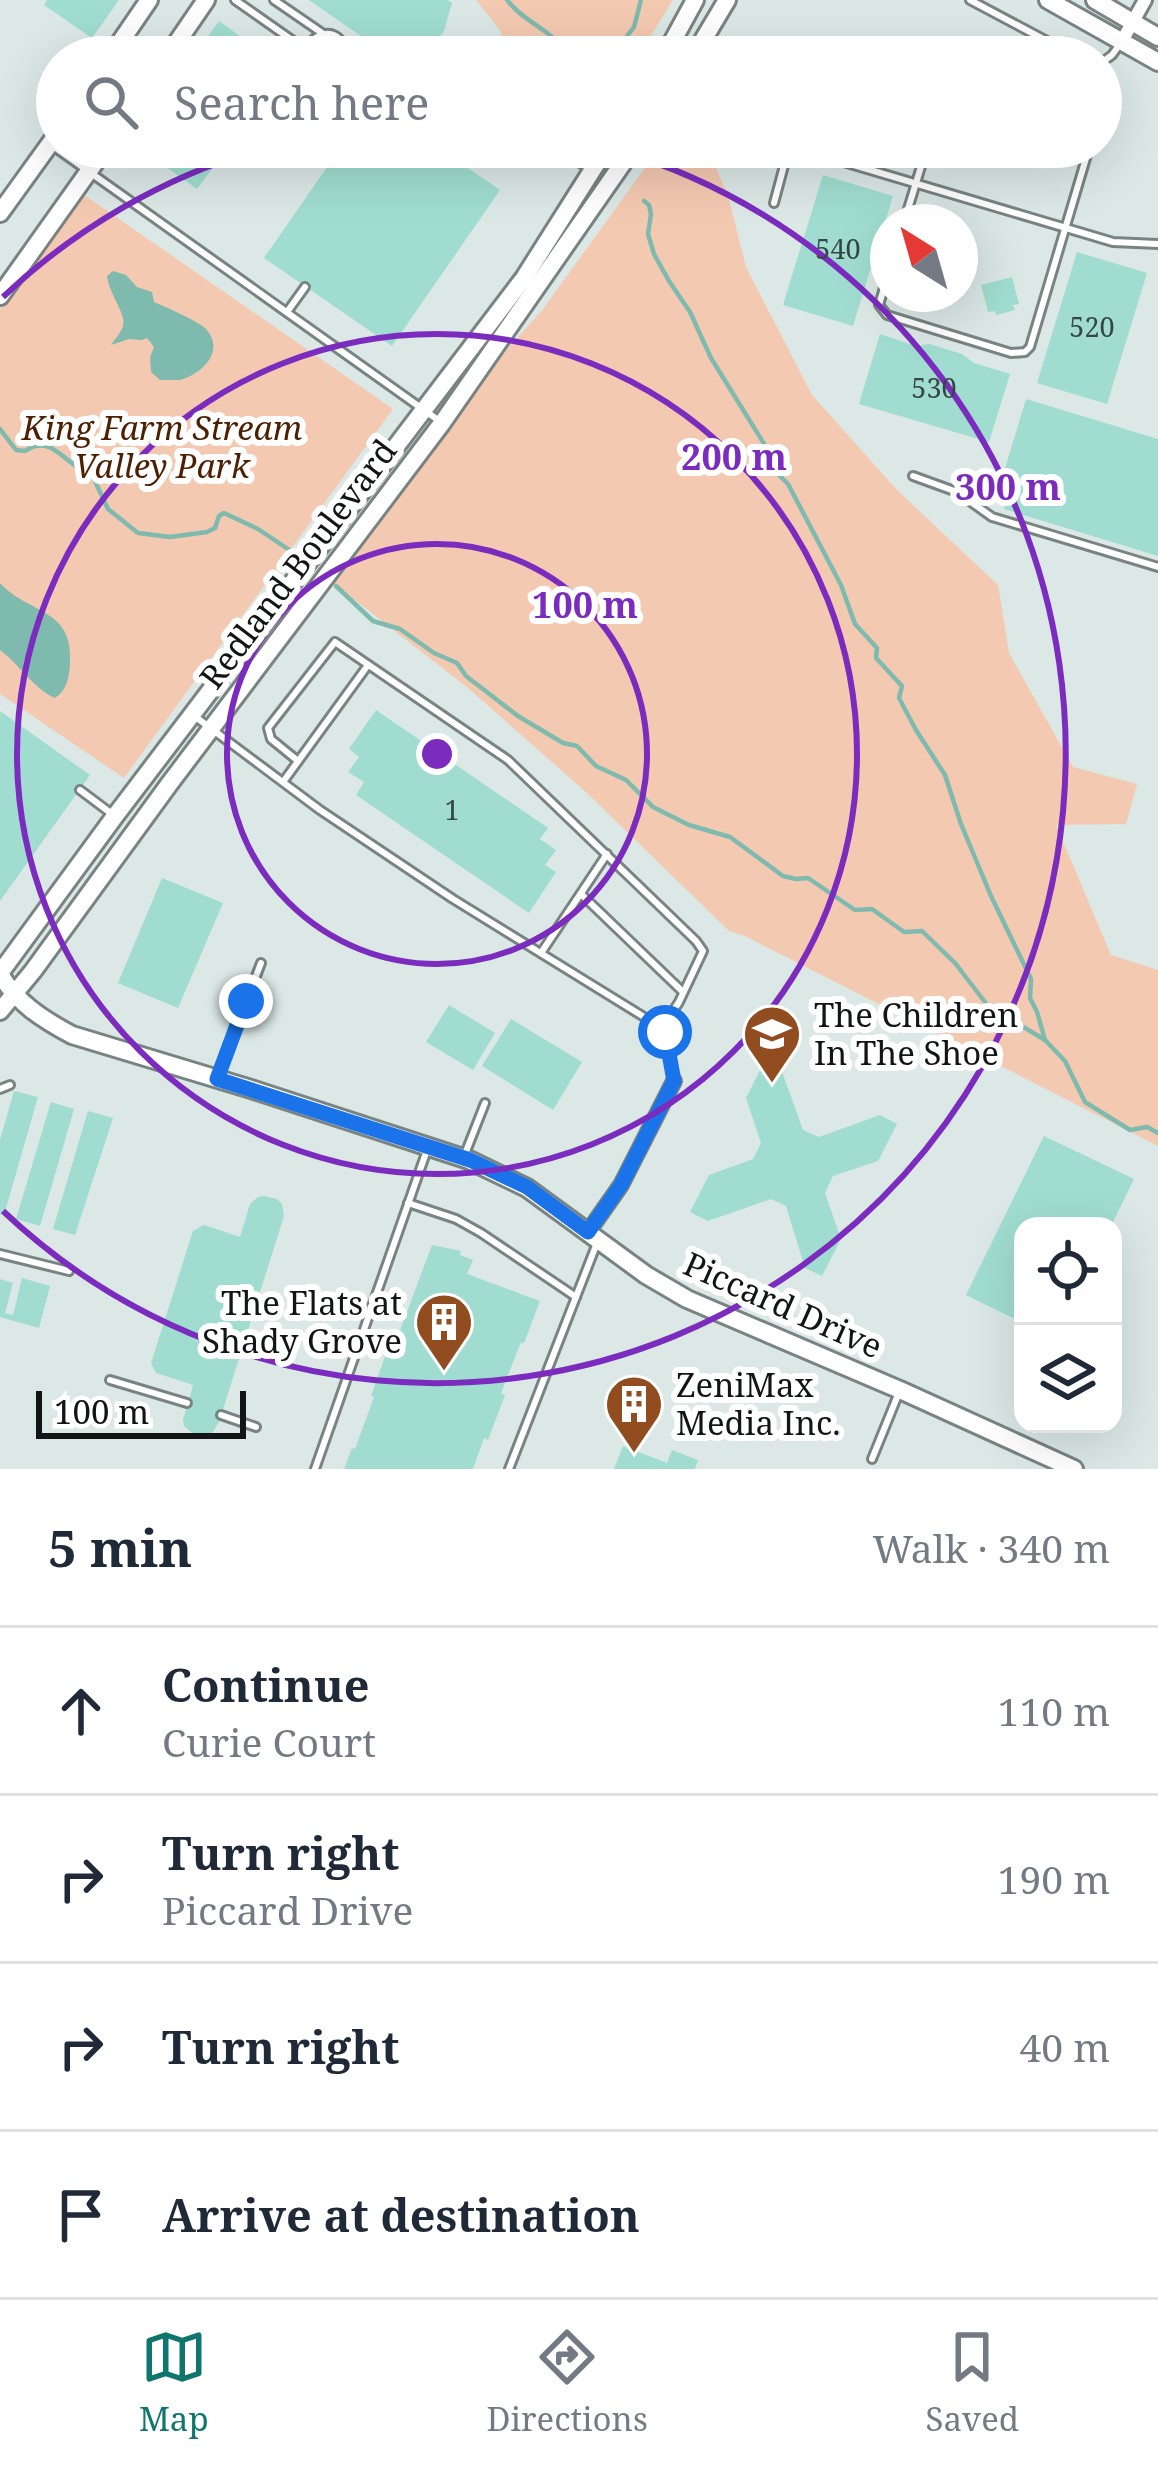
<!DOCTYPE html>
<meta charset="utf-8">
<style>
body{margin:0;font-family:"Noto Serif",serif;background:#f2f2f3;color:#1f2937}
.controls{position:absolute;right:36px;bottom:36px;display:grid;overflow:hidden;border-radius:24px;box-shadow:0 12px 48px #0002}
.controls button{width:108px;height:108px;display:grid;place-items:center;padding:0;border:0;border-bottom:3px solid #e0e1e3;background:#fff;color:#1f2937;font:60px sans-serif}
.compass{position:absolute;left:870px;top:204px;width:108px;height:108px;border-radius:50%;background:#fff;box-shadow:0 12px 48px #0002;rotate:323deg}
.scale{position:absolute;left:36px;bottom:30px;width:210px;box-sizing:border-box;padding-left:12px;border:6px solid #111514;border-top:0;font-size:33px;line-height:42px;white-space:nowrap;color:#111514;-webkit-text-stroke:9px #fff;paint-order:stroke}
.stop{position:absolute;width:36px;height:36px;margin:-27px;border:9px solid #1a73e8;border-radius:50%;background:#fff}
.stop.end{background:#1a73e8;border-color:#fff;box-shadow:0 3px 12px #0008}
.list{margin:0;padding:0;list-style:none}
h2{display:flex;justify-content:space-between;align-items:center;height:156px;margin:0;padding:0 48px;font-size:51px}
h2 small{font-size:39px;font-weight:400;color:#747a83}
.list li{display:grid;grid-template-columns:78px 1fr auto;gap:36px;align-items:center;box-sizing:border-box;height:168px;padding:0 48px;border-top:3px solid #e0e1e3}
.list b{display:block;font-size:45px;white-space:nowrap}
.list p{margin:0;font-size:39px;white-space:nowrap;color:#747a83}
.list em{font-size:39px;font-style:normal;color:#747a83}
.icon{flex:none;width:66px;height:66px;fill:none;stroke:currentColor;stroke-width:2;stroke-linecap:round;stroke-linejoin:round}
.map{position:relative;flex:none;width:1158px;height:1469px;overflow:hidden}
.search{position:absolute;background:#fff;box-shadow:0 12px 48px #0002;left:36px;right:36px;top:36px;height:132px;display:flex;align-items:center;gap:30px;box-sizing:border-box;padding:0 42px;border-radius:66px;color:#747a83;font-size:45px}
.sheet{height:828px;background:#fff}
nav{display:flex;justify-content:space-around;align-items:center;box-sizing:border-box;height:168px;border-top:3px solid #e0e1e3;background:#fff;font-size:33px;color:#747a83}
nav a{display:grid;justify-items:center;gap:6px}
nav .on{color:#0f766e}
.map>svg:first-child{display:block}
.green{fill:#f4c9b1}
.water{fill:#7fbaae}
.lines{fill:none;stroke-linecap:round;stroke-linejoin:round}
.stream{stroke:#7fbaae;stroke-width:4.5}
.building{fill:#a0ddd0}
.lane-casing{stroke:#798482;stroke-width:12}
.street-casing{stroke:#798482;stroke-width:18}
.secondary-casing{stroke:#798482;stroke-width:22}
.lane{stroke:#fff;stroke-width:6}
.street{stroke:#fff;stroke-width:12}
.secondary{stroke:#fff;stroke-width:16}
.route{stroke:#1a73e8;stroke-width:15}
.ring{fill:none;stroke:#7b2cbf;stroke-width:6}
.labels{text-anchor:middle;stroke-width:12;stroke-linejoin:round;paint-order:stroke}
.number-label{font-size:27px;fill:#354743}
.park-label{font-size:33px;font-style:italic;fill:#4c2103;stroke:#fff}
.street-label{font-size:33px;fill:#111514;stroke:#fff}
.poi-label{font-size:33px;fill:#111514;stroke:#fff;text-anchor:start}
.centre{fill:#7b2cbf;stroke:#fff;stroke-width:6}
.ring-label{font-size:36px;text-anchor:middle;font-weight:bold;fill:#7b2cbf;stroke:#fff;stroke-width:12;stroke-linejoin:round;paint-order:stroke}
</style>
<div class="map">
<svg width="1158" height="1469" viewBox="0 0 1158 1469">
<rect width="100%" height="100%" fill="#dbe8e5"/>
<g class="green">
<path d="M 476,0 L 673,0 L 638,57 L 512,57 L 500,30 Z"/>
<path d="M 660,147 L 695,147 L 711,156 L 728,196 L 746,267 L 812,395 L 897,490 L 998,585 L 1009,653 L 1073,767 L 1137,784 L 1126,824 L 1056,825 L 1111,955 L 1158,970 L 1158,1146 L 745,936 L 729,931 L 587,793 L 468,688 L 324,576 L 442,423 L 543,309 Z"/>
<path d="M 83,194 L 393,409 L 124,778 L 0,694 L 0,309 Z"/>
</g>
<g class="water">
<path d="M 113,271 L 126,275 L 137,287 L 152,292 L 154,302 C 164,306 200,322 206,329 C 226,351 202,374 180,380 C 178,380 162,380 160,380 L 151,372 L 150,357 L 154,347 L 147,338 L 142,340 L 129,339 L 111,345 C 115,339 121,333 123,326 C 127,315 109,294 107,276 Z"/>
<path d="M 0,583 C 29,615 74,607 70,664 C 69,678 67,690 55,698 C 34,689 19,664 0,650 Z"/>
</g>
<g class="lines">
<g class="stream">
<path d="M 507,0 C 525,24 554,29 567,57"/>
<path d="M 611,57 L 634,27 L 641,0"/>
<path d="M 644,201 L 649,205 L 651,214 L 648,234 L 654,254 L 669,281 L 690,312 L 711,358 L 771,455 L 777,473 L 788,484 L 841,585 L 855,624 L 877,648 L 876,658 L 902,686 L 899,698 L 916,730 L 945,775 L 961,824 L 991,896 L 1031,979 L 1030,998 L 1037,1012 L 1045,1040"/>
<path d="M 0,429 L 16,450 L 25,451 C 52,432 66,467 92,475 L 108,509 L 138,533 L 170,537 L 207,532 L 215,528 L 219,516 L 224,513 L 258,529 L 291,551"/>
<path d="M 336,586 L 373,621 L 400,629 L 434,653 L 457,663 L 466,676 L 518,716 L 563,743 L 577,746 L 596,766 L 626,780 L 653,807 L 689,825 L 730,837 L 783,876 L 796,879 L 808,878 L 855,910 L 872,909 L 904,932 L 922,931 L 955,963 L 988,1006 L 1045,1040 L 1065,1061 L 1085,1102 L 1130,1130 L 1147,1127 L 1158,1133"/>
</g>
</g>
<g class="building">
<path d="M 47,0 L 119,0 L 92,38 L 44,5 Z"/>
<path d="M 309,0 L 448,0 L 452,3 L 444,31 L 426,56 L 391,57 Z"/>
<path d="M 219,21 L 269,57 L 193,57 Z"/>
<path d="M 138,147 L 228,147 L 197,189 Z"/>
<path d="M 341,147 L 437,147 L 500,190 L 392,346 L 264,258 Z"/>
<path d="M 823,175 L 893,196 L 853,326 L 783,305 Z"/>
<path d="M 1077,252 L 1147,273 L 1107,404 L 1037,383 Z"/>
<path d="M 1012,277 L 1019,304 L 1013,305 L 1015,310 L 996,315 L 995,311 L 988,312 L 981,285 Z"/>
<path d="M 880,334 L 916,346 L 929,344 L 962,354 L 974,363 L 1010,374 L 989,442 L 859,404 Z"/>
<path d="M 1026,399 L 1158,439 L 1158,556 L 1004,509 L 1008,498 L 997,495 Z"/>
<path d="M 376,710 L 548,828 L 540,839 L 556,850 L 545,865 L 556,872 L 529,913 L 356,795 L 364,782 L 348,772 L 359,757 L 349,749 Z"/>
<path d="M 0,711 L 90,775 L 0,901 Z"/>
<path d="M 162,878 L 223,903 L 178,1008 L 118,983 Z"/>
<path d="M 449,1005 L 495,1033 L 473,1070 L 426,1042 Z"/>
<path d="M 511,1019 L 582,1062 L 553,1110 L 482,1066 Z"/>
<path d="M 765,1060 L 781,1069 L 803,1130 L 819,1137 L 880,1115 L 897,1124 L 878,1161 L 833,1176 L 825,1193 L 841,1239 L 822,1276 L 805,1268 L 786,1206 L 771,1199 L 708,1221 L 690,1212 L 709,1175 L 753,1159 L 761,1143 L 746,1098 Z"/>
<path d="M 14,1091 L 38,1097 L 4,1215 L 0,1214 L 0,1140 Z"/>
<path d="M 51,1102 L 74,1109 L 40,1226 L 16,1219 Z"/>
<path d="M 88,1111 L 113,1118 L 75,1235 L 53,1229 Z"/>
<path d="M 1044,1136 L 1134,1179 L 1111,1226 L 1023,1226 L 1023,1323 L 966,1295 Z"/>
<path d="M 264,1196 L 277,1199 L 282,1204 L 284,1216 L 219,1422 L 211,1435 L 195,1435 L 184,1426 L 183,1420 L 193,1385 L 156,1373 L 151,1363 L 193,1231 L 204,1225 L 240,1237 L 250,1204 L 258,1197 Z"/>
<path d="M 432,1245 L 461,1251 L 460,1255 L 473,1260 L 467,1274 L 540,1301 L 524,1343 L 521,1342 L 501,1393 L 505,1395 L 488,1440 L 484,1438 L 473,1469 L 344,1469 L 352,1448 L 355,1449 L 374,1397 L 371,1396 L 387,1351 L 392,1352 Z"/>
<path d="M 22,1278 L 50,1286 L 39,1328 L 0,1317 L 0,1279 L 13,1283 L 5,1313 L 13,1315 Z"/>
<path d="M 623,1446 L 667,1463 L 672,1450 L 698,1460 L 695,1469 L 614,1469 Z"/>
</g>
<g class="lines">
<g class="lane-casing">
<g id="lane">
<path d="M 235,0 L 309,52"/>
<path d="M 274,0 L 322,33"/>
<path d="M 970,0 L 1077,57"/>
<path d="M 310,57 L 312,41 C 327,26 347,36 344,57"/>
<path d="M 1101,63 L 1112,55 L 1120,44"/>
<path d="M 53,146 L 438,420"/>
<path d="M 491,147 L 502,155 L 511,147"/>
<path d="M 554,147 L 592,170"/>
<path d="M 793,147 L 1113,242 L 1158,244"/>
<path d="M 774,203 L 789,147"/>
<path d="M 904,222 L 927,147"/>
<path d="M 888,274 L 879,305 L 887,315 L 1011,353 L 1025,352 L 1030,347 L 1087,155"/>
<path d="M 287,312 L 305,287"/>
<path d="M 913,476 L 957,492 L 992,517 L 1158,567"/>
<path d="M 193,715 L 320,810 L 453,899 L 649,1020 L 664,1025 L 679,1002 L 703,951 L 696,941 L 508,760 L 335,642 L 268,728 L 271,739 L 298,761"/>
<path d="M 283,782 L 368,665"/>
<path d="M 80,790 L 112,814"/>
<path d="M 581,894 L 683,992"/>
<path d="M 541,953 L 607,854"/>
<path d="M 664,1025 L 674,1081"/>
<path d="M 218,1076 L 261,963"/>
<path d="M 0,1089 L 10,1085"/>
<path d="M 465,1154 L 485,1103"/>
<path d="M 408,1203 L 456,1219 L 481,1233 L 576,1297"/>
<path d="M 0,1254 L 69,1271"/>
<path d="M 110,1380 L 187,1403"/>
<path d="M 221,1415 L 256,1427"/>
<path d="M 872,1459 L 900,1390"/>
<path d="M 315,1469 L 427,1150"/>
<path d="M 509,1469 L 597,1243"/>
</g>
</g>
<g class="street-casing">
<g id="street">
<path d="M 1122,41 L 1145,0"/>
<path d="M 588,1232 L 621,1185 L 674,1081"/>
</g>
</g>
<g class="secondary-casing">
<g id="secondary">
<path d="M 1048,0 L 1158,62"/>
<path d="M 1095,0 L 1158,37"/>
<path d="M 110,57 L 149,0"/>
<path d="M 167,57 L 206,0"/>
<path d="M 664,57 L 695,0"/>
<path d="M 693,57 L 727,0"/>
<path d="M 0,213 L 57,134"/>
<path d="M 0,296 L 106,147"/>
<path d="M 0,973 L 115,816 L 524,278 L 607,147"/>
<path d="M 0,974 C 17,1003 42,1019 72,1035 L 251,1089 L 469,1160 L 527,1188 L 646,1275 L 687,1299 L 900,1390 L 1074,1469"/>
<path d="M 0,1011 L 33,971 L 170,783 L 442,423 L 634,147"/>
</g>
</g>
<use href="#lane" class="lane"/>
<use href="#street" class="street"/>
<use href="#secondary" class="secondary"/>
</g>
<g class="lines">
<path class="route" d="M 246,1001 L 217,1079 L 470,1160 L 527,1187 L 588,1232 L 621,1185 L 674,1081 L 665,1032"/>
</g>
<g class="ring">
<circle cx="437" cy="754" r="210"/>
<circle cx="437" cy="754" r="420"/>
<path d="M3 297A630 630 0 0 1 263 148M611 148A630 630 0 1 1 3 1211"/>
</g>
<defs>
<g id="school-pin" transform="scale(3)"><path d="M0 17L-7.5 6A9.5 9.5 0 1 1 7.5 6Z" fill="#914d20" stroke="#fff"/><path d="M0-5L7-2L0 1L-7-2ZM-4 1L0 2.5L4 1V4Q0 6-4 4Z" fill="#fff"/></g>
<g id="building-pin" transform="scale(3)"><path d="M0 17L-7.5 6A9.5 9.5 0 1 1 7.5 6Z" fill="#914d20" stroke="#fff"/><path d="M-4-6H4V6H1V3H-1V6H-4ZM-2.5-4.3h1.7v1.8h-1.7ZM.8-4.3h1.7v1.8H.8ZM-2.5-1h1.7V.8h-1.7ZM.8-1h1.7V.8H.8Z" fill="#fff"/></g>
</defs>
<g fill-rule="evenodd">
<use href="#school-pin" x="772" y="1034"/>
<use href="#building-pin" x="444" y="1322"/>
<use href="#building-pin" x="634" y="1404"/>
</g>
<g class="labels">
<g class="number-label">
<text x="838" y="259">540</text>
<text x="1092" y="337">520</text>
<text x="934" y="398">530</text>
<text x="452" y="820">1</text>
</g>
<g class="park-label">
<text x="162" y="440">King Farm Stream<tspan x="162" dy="38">Valley Park</tspan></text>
</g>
<g class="street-label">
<text transform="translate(298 564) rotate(-53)" y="12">Redland Boulevard</text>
<text transform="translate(783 1305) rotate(24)" y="12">Piccard Drive</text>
</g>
<g class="poi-label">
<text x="814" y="1027">The Children<tspan x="814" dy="38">In The Shoe</tspan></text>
<text x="402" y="1315" text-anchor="end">The Flats at<tspan x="402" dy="38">Shady Grove</tspan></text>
<text x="676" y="1397">ZeniMax<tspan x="676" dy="38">Media Inc.</tspan></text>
</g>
</g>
<circle cx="437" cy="754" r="18" class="centre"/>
<g class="ring-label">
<text x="734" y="470">200 m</text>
<text x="1008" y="500">300 m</text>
<text x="585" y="618">100 m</text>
</g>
</svg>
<div class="controls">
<button><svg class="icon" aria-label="locate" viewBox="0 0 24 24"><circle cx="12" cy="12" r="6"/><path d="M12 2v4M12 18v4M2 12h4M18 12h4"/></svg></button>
<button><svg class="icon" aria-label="layers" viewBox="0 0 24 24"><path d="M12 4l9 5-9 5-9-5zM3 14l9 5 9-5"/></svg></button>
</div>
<svg class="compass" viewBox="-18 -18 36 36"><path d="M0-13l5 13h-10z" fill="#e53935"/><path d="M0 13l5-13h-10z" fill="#747a83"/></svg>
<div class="scale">100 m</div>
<div class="stop" style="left:665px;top:1032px"></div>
<div class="stop end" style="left:246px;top:1001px"></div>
<div class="search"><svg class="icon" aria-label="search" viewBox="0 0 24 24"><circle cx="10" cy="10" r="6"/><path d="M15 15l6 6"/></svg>Search here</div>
</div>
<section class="sheet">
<h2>5 min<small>Walk · 340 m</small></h2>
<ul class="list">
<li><svg class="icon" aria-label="ahead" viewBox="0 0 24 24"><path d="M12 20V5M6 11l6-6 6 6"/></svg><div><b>Continue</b><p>Curie Court</p></div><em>110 m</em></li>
<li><svg class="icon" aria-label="right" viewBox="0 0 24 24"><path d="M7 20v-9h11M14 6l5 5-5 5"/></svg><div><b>Turn right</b><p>Piccard Drive</p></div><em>190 m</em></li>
<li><svg class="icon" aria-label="right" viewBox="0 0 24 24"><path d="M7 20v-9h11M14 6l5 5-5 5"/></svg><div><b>Turn right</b></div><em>40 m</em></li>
<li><svg class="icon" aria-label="arrive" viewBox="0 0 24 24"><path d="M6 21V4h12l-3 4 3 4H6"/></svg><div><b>Arrive at destination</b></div></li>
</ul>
</section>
<nav>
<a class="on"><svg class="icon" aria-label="map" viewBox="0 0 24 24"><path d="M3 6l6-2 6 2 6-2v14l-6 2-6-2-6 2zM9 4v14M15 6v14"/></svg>Map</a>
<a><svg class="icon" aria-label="directions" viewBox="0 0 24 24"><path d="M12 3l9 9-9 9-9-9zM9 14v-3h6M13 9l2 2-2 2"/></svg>Directions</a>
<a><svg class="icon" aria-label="saved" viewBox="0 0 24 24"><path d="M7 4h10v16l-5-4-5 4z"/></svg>Saved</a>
</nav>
